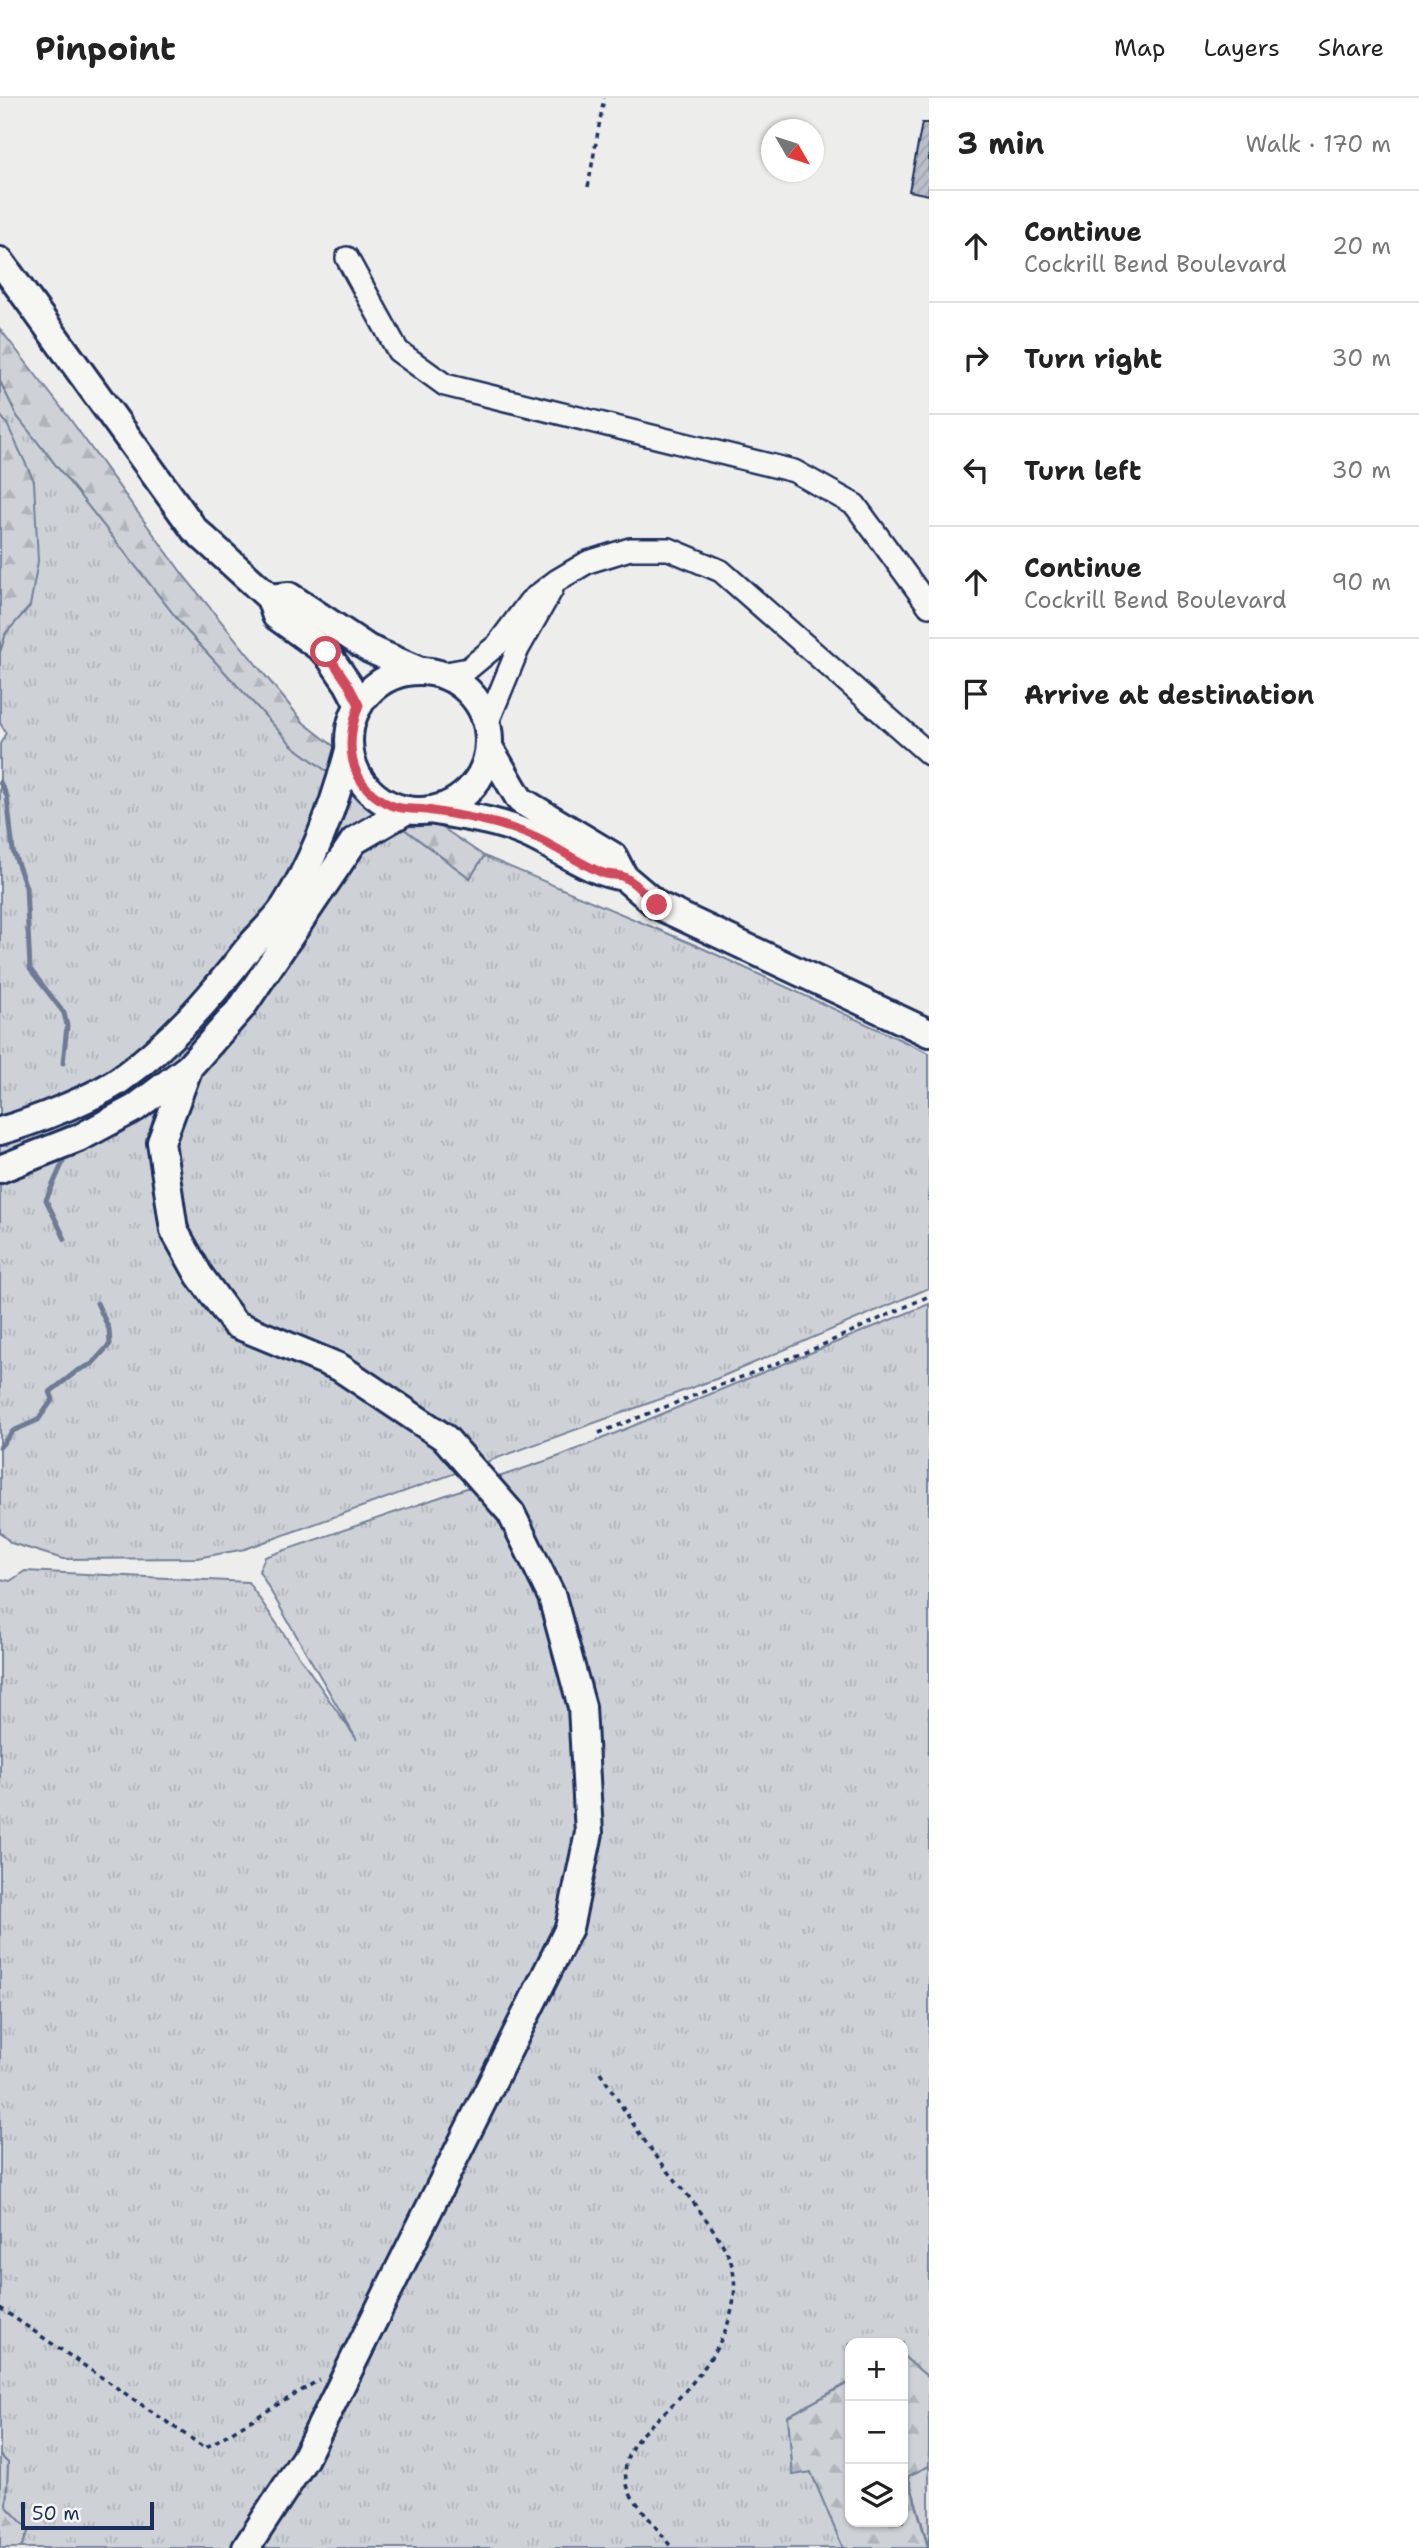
<!DOCTYPE html>
<meta charset="utf-8">
<style>
body{margin:0;font-family:"Shantell Sans",sans-serif;background:#f6f6f6;color:#222}
.controls{position:absolute;right:21px;bottom:21px;display:grid;overflow:hidden;border-radius:14px;box-shadow:0 2px 5px #0004}
.controls button{width:63px;height:63px;display:grid;place-items:center;padding:0;border:0;border-bottom:2px solid #e0e0e0;background:#fff;color:#222;font:35px sans-serif}
.compass{position:absolute;left:761px;top:21px;width:63px;height:63px;border-radius:50%;background:#fff;box-shadow:0 2px 5px #0004;rotate:129deg}
.scale{position:absolute;left:21px;bottom:18px;width:133px;box-sizing:border-box;padding-left:7px;border:4px solid #1b2f5e;border-top:0;font-size:19px;line-height:24px;white-space:nowrap;color:#1b2f5e;-webkit-text-stroke:5px #f6f6f2;paint-order:stroke}
.stop{position:absolute;width:21px;height:21px;margin:-16px;border:5px solid #d1495b;border-radius:50%;background:#fff}
.stop.end{background:#d1495b;border-color:#fff;box-shadow:0 2px 7px #0008}
.list{margin:0;padding:0;list-style:none}
h2{display:flex;justify-content:space-between;align-items:center;height:91px;margin:0;padding:0 28px;font-size:30px}
h2 small{font-size:23px;font-weight:400;color:#767676}
.list li{display:grid;grid-template-columns:46px 1fr auto;gap:21px;align-items:center;box-sizing:border-box;height:112px;padding:0 28px;border-top:2px solid #e0e0e0}
.list b{display:block;font-size:26px;white-space:nowrap}
.list p{margin:0;font-size:23px;white-space:nowrap;color:#767676}
.list em{font-size:23px;font-style:normal;color:#767676}
.icon{flex:none;width:38px;height:38px;fill:none;stroke:currentColor;stroke-width:2;stroke-linecap:round;stroke-linejoin:round}
.map{position:relative;flex:none;width:929px;height:2450px;overflow:hidden}
header{display:flex;align-items:center;gap:42px;box-sizing:border-box;height:98px;padding:0 35px;background:#fff;border-bottom:2px solid #e0e0e0}
header strong{font-size:33px}
nav{display:flex;gap:38px;margin-inline-start:auto;font-size:24px}
main{display:flex}
aside{flex:1;background:#fff}
.map>svg:first-child{display:block}
.grass{fill:url(#grass-tufts);stroke:#74809a;stroke-width:2}
.forest{fill:url(#forest-firs);stroke:#74809a;stroke-width:2}
.lines{fill:none;stroke-linecap:round;stroke-linejoin:round}
.stream{stroke:#6e7a96;stroke-width:5}
.building{fill:url(#building-hatch);stroke:#1b2f5e;stroke-width:2}
.minor-casing{stroke:#1b2f5e;stroke-width:26}
.tertiary-casing{stroke:#1b2f5e;stroke-width:32}
.path{stroke:#1b2f5e;stroke-width:3.5;stroke-dasharray:5 5;stroke-linecap:butt}
.minor{stroke:#f6f6f2;stroke-width:21}
.tertiary{stroke:#f6f6f2;stroke-width:26}
.route{stroke:#d1495b;stroke-width:9}
</style>
<header>
<strong>Pinpoint</strong>
<nav><a>Map</a><a>Layers</a><a>Share</a></nav>
</header>
<main>
<div class="map">
<svg width="929" height="2450" viewBox="0 0 929 2450">
<defs>
<pattern id="grass-tufts" width="24" height="20" patternUnits="userSpaceOnUse" patternTransform="scale(1.75)"><rect width="24" height="20" fill="#ced2d7"/><path d="M3 7l-1-3M5 7V3M7 7l1-3M15 17l-1-3M17 17v-4M19 17l1-3" fill="none" stroke="#b0b5bb"/></pattern>
<pattern id="forest-firs" width="22" height="20" patternUnits="userSpaceOnUse" patternTransform="scale(1.75)"><rect width="22" height="20" fill="#ced2d7"/><path d="M5 1l3.5 6h-7zM16 11l3.5 6h-7z" fill="#b0b5bb"/></pattern>
<pattern id="building-hatch" width="6" height="6" patternUnits="userSpaceOnUse" patternTransform="scale(1.75)"><rect width="6" height="6" fill="#b9bfc8"/><path d="M-1 1l2-2M0 6l6-6M5 7l2-2" fill="none" stroke="#9ea4ae"/></pattern>
</defs>
<rect width="100%" height="100%" fill="#edeeec"/>
<filter id="ink" filterUnits="userSpaceOnUse"><feTurbulence type="fractalNoise" baseFrequency=".0143" numOctaves="2"/><feDisplacementMap in="SourceGraphic" scale="14" xChannelSelector="R" yChannelSelector="G"/><feConvolveMatrix kernelMatrix="1 2 1 2 8 2 1 2 1" color-interpolation-filters="sRGB"/></filter>
<g filter="url(#ink)">
<g class="grass">
<path d="M 0,283 L 17,318 L 187,533 L 293,648 L 470,780 L 484,758 L 702,850 L 929,955 L 929,1190 L 716,1281 L 245,1451 L 197,1460 L 63,1461 L 11,1445 L 0,1434 L 0,646 L 6,635 L 0,625 L 0,554 L 6,535 L 30,508 L 7,326 L 0,317 Z"/>
<path d="M 929,1206 L 929,2280 L 903,2258 L 903,2245 L 850,2245 L 850,2284 L 788,2318 L 793,2376 L 811,2374 L 843,2450 L 21,2450 L 28,2432 L 6,2408 L 8,2365 L 0,2357 L 0,1481 L 10,1483 L 25,1473 L 248,1484 L 357,1642 L 259,1473 L 265,1459 L 560,1358 Z"/>
<path d="M 929,2368 L 929,2450 L 908,2377 Z"/>
</g>
<g class="forest">
<path d="M 0,231 L 67,317 L 184,478 L 304,625 L 412,709 L 484,758 L 470,780 L 293,648 L 187,533 L 17,318 L 0,283 Z"/>
<path d="M 0,317 L 7,326 L 34,383 L 38,463 L 30,508 L 6,535 L 0,554 Z"/>
<path d="M 903,2258 L 929,2280 L 929,2368 L 908,2378 L 928,2450 L 843,2450 L 811,2374 L 793,2377 L 788,2318 L 850,2284 L 850,2424 L 903,2424 Z"/>
<path d="M 0,2357 L 8,2365 L 6,2408 L 29,2432 L 21,2450 L 0,2450 Z"/>
</g>
<g class="lines">
<g class="stream">
<path d="M 0,684 L 7,698 L 13,753 L 26,789 L 30,871 L 64,915 L 67,928 L 63,965"/>
<path d="M 63,1064 L 46,1102 L 65,1141"/>
<path d="M 0,1349 L 13,1333 L 38,1322 L 53,1301 L 50,1294 L 77,1273 L 92,1266 L 110,1246 L 109,1231 L 97,1205"/>
</g>
</g>
<path class="building" d="M 922,25 L 929,25 L 929,97 L 909,93 Z"/>
<g class="lines">
<g class="minor-casing">
<g id="minor">
<path d="M 347,160 L 398,253 L 445,287 L 794,373 L 855,407 L 929,508"/>
<path d="M 441,576 L 468,571 L 497,547 L 530,503 L 556,483 L 588,464 L 630,451 L 669,451 L 721,473 L 929,656"/>
<path d="M 487,626 L 518,551 L 552,491"/>
</g>
</g>
<g class="tertiary-casing">
<g id="tertiary">
<path d="M 0,163 L 194,431 L 270,500 L 276,518 L 326,554 L 348,586 L 359,607"/>
<path d="M 270,500 L 289,498 L 369,551 L 418,572"/>
<circle cx="419" cy="643" r="70"/>
<path d="M 489,649 L 520,702 L 613,758 L 624,779 L 657,807 L 929,935"/>
<path d="M 430,712 C 461,718 496,722 525,735 C 558,749 588,774 624,779"/>
<path d="M 0,1033 C 32,1024 95,1000 121,981 C 171,945 210,900 247,852 C 259,837 275,824 285,808 C 315,761 335,705 349,652"/>
<path d="M 0,1071 L 81,1039 L 135,1010 L 188,970"/>
<path d="M 246,2450 L 305,2360 L 569,1830 L 589,1735 L 582,1609 L 552,1499 L 511,1415 L 445,1340 L 339,1269 L 235,1226 L 199,1177 L 174,1132 L 161,1044 L 189,969 L 242,909 L 354,743 L 407,712"/>
</g>
</g>
<g class="path">
<path d="M 588,89 L 604,0"/>
<path d="M 599,1335 L 818,1249 L 929,1198"/>
<path d="M 600,1974 C 617,2000 632,2026 650,2050 C 671,2079 728,2140 733,2172 C 743,2226 703,2276 668,2311 C 656,2323 640,2335 632,2350 C 623,2365 624,2380 630,2396 L 672,2450"/>
<path d="M 0,2210 L 205,2350 L 319,2282"/>
</g>
<use href="#minor" class="minor"/>
<use href="#tertiary" class="tertiary"/>
</g>
</g>
<g class="lines" filter="url(#ink)">
<path class="route" d="M 326,554 L 348,586 L 359,607 C 345,644 347,684 386,705 C 401,713 417,710 433,713 C 463,718 494,723 522,734 C 551,744 575,764 603,775 C 610,778 618,776 624,779 C 636,784 647,799 657,807"/>
</g>
</svg>
<div class="controls">
<button>+</button>
<button>−</button>
<button><svg class="icon" aria-label="layers" viewBox="0 0 24 24"><path d="M12 4l9 5-9 5-9-5zM3 14l9 5 9-5"/></svg></button>
</div>
<svg class="compass" viewBox="-18 -18 36 36"><path d="M0-13l5 13h-10z" fill="#e53935"/><path d="M0 13l5-13h-10z" fill="#767676"/></svg>
<div class="scale">50 m</div>
<div class="stop" style="left:326px;top:554px"></div>
<div class="stop end" style="left:657px;top:807px"></div>
</div>
<aside>
<h2>3 min<small>Walk · 170 m</small></h2>
<ul class="list">
<li><svg class="icon" aria-label="ahead" viewBox="0 0 24 24"><path d="M12 20V5M6 11l6-6 6 6"/></svg><div><b>Continue</b><p>Cockrill Bend Boulevard</p></div><em>20 m</em></li>
<li><svg class="icon" aria-label="right" viewBox="0 0 24 24"><path d="M7 20v-9h11M14 6l5 5-5 5"/></svg><div><b>Turn right</b></div><em>30 m</em></li>
<li><svg class="icon" aria-label="left" viewBox="0 0 24 24"><path d="M17 20v-9H6M10 6l-5 5 5 5"/></svg><div><b>Turn left</b></div><em>30 m</em></li>
<li><svg class="icon" aria-label="ahead" viewBox="0 0 24 24"><path d="M12 20V5M6 11l6-6 6 6"/></svg><div><b>Continue</b><p>Cockrill Bend Boulevard</p></div><em>90 m</em></li>
<li><svg class="icon" aria-label="arrive" viewBox="0 0 24 24"><path d="M6 21V4h12l-3 4 3 4H6"/></svg><div><b>Arrive at destination</b></div></li>
</ul>
</aside>
</main>
